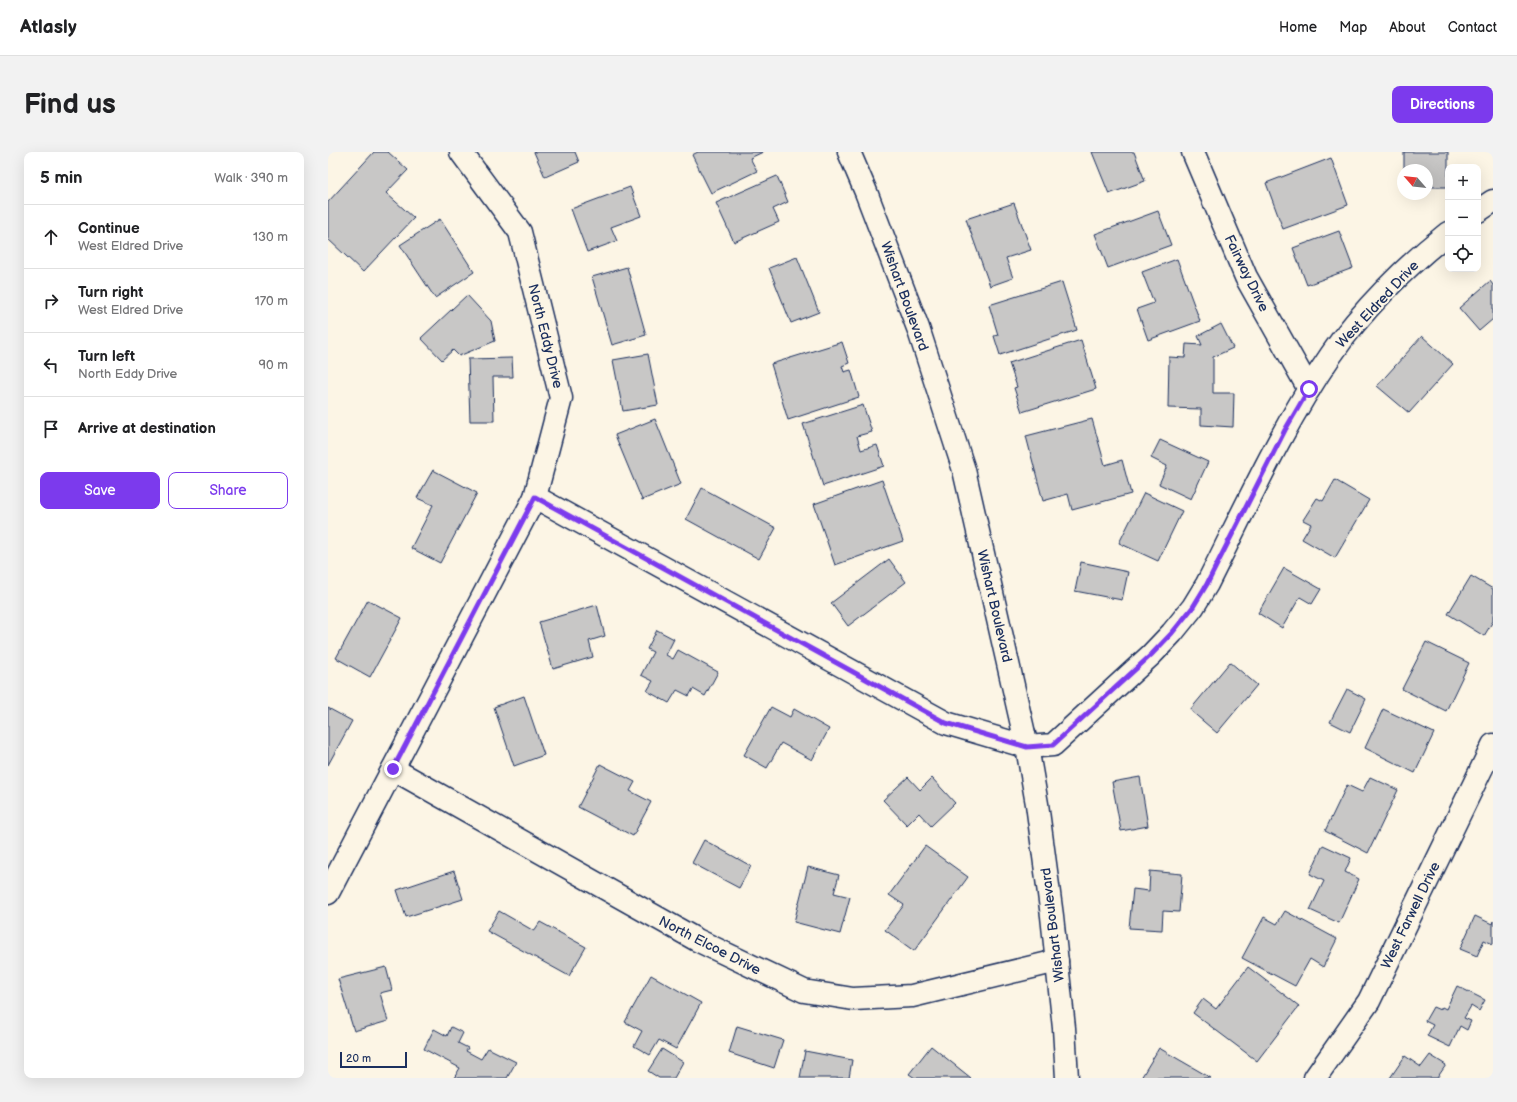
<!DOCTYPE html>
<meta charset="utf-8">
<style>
body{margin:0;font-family:"Balsamiq Sans",sans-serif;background:#f2f2f2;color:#202124}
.controls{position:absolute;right:12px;top:12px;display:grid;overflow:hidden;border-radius:8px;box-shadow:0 4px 16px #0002}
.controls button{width:36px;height:36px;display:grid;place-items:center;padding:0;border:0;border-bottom:1px solid #e0e0e0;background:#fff;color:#202124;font:20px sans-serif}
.compass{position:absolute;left:1069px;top:12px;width:36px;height:36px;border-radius:50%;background:#fff;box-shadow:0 4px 16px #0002;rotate:298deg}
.scale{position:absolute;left:12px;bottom:10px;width:67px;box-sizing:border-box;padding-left:4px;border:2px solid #1b2f5e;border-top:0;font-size:11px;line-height:14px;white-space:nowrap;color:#1b2f5e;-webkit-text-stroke:3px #fcf5e5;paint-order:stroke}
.stop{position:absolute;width:12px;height:12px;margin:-9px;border:3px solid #7c3aed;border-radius:50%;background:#fff}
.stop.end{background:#7c3aed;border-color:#fff;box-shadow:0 1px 4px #0008}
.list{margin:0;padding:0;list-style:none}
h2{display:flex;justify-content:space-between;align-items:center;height:52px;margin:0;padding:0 16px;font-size:17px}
h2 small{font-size:13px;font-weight:400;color:#757577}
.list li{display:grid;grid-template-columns:26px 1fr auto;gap:12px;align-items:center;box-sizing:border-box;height:64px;padding:0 16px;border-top:1px solid #e0e0e0}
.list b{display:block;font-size:15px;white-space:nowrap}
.list p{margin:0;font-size:13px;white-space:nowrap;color:#757577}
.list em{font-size:13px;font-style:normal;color:#757577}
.actions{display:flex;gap:8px;padding:12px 16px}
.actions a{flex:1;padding:9px 0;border:1px solid #7c3aed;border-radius:8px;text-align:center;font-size:14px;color:#7c3aed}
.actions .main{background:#7c3aed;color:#fff}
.icon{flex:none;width:22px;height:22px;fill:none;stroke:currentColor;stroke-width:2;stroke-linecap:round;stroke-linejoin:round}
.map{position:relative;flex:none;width:1165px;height:926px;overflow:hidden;border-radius:8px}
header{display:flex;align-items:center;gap:24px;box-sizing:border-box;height:56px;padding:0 20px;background:#fff;border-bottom:1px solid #e0e0e0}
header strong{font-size:19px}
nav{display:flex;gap:22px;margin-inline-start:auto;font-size:14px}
.intro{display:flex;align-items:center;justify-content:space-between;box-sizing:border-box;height:96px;padding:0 24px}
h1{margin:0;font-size:28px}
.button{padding:10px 18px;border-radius:8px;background:#7c3aed;color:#fff;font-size:14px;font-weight:700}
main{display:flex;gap:24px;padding:0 24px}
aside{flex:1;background:#fff;border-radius:8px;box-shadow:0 4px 16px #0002}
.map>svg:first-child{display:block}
.building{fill:#c8c7c6;stroke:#1b2f5e}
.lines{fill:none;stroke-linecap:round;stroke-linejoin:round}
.minor-casing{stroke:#1b2f5e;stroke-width:25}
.minor{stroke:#fcf5e5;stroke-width:22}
.route{stroke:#7c3aed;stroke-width:5}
.labels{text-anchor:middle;stroke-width:4;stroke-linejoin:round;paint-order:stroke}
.street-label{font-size:14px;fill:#1b2f5e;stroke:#fcf5e5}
</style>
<header>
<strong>Atlasly</strong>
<nav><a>Home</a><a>Map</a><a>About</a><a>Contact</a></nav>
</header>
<div class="intro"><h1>Find us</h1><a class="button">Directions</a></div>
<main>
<aside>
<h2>5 min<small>Walk · 390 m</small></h2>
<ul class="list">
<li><svg class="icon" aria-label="ahead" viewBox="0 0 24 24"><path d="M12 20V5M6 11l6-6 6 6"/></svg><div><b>Continue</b><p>West Eldred Drive</p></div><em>130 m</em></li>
<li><svg class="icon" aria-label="right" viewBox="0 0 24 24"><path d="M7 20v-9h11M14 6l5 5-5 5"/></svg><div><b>Turn right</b><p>West Eldred Drive</p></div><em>170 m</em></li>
<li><svg class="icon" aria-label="left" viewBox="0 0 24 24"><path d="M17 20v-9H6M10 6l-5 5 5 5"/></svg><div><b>Turn left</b><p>North Eddy Drive</p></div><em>90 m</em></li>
<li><svg class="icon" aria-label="arrive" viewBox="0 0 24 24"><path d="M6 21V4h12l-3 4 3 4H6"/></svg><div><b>Arrive at destination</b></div></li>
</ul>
<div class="actions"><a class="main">Save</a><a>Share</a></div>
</aside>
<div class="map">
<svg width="1165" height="926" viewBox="0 0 1165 926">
<rect width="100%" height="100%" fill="#fcf5e5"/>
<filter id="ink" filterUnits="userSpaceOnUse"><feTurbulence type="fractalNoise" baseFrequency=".025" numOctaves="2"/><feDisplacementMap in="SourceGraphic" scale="8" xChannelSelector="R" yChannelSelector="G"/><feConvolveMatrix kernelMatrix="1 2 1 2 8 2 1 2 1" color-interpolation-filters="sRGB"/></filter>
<g filter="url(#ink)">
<g class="building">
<path d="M 46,0 L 60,0 L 80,18 L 58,41 L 86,66 L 35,120 L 0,87 L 0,50 Z"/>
<path d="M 206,0 L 247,0 L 251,10 L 217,25 Z"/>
<path d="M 370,0 L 435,0 L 422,6 L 429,19 L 383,41 L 364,3 Z"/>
<path d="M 764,0 L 806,0 L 817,29 L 781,42 Z"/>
<path d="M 1076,0 L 1120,0 L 1120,35 L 1099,35 L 1099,18 L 1076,17 Z"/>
<path d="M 1003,6 L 1020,53 L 955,77 L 938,31 Z"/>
<path d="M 449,24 L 460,50 L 445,57 L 451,70 L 406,90 L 388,51 Z"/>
<path d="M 302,35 L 313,64 L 283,75 L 289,89 L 259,100 L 243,57 Z"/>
<path d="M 686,51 L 703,98 L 678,106 L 685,126 L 662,134 L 638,67 Z"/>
<path d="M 830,59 L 843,93 L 780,116 L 767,82 Z"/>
<path d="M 112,67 L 146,120 L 107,146 L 72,93 Z"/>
<path d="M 1011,79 L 1025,116 L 979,133 L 965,96 Z"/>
<path d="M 469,105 L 491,160 L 463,171 L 441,116 Z"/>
<path d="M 849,107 L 872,169 L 820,188 L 809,157 L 826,151 L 814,120 Z"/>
<path d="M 299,115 L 318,183 L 284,193 L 264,125 Z"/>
<path d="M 1162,129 L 1165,133 L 1165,167 L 1151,179 L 1131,156 Z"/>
<path d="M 734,130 L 749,178 L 672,203 L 666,184 L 670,183 L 661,153 Z"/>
<path d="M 139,143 L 163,169 L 167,189 L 131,204 L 125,198 L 114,208 L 93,186 Z"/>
<path d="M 893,172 L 905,196 L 885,205 L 885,241 L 906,241 L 905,275 L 873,273 L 873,257 L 840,256 L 841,205 L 857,206 L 858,192 L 874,193 L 870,184 Z"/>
<path d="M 1094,184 L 1125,212 L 1081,261 L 1049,234 Z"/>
<path d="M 753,188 L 768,237 L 694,260 L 686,236 L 689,235 L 681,211 Z"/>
<path d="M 514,190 L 521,211 L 514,214 L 516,220 L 523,218 L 531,245 L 460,268 L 443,212 Z"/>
<path d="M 320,202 L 330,253 L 295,259 L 285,208 Z"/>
<path d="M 184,206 L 185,225 L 165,225 L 166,269 L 142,269 L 140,207 Z"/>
<path d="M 535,253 L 544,280 L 529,284 L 533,298 L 549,293 L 556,314 L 495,334 L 475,272 Z"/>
<path d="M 327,267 L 353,332 L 314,348 L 287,283 Z"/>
<path d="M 764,267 L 777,313 L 794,308 L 803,342 L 744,358 L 740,342 L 715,349 L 698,284 Z"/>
<path d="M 832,288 L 880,310 L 863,347 L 831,332 L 839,314 L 823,306 Z"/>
<path d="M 105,318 L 149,341 L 112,411 L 83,396 L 105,353 L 89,346 Z"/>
<path d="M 554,328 L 575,389 L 507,413 L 486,352 Z"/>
<path d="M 1007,328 L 1041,348 L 1007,406 L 974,387 L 983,372 L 975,368 L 989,346 L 995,349 Z"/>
<path d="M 374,336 L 448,376 L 431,407 L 358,367 Z"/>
<path d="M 816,341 L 854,359 L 830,409 L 791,391 Z"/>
<path d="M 561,407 L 578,430 L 520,474 L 503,451 Z"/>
<path d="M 753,410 L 800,420 L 794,448 L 747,439 Z"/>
<path d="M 956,416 L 993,437 L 984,452 L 972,445 L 954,476 L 930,461 Z"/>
<path d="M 1143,424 L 1165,437 L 1165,469 L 1156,484 L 1120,462 Z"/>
<path d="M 40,448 L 74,466 L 42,525 L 8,506 Z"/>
<path d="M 269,453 L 277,484 L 261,489 L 265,505 L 225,517 L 211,470 Z"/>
<path d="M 329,478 L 346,487 L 338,503 L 345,507 L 350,498 L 390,520 L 377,544 L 365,537 L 361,544 L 349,538 L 341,551 L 319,539 L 325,529 L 313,523 L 325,500 L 319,497 Z"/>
<path d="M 1098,490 L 1141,511 L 1118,559 L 1074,537 Z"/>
<path d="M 902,510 L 929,533 L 889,581 L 862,558 Z"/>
<path d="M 1019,537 L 1038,547 L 1022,580 L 1002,570 Z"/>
<path d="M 196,544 L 216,603 L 186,614 L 166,555 Z"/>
<path d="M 443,555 L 462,565 L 466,557 L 501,577 L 484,608 L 453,591 L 439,616 L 416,603 Z"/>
<path d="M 0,556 L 24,569 L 0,613 Z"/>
<path d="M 1055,557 L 1106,581 L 1087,621 L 1037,596 Z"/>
<path d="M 272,612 L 307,630 L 302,639 L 323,650 L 305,684 L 250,655 Z"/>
<path d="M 580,625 L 592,638 L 604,626 L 627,651 L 603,674 L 591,661 L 579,673 L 555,648 Z"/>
<path d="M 812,625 L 820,674 L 793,679 L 784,630 Z"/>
<path d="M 1042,625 L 1070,638 L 1040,701 L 997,679 L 1019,633 L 1034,640 Z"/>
<path d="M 376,688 L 423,714 L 411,736 L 364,711 Z"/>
<path d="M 995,693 L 1023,706 L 1017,720 L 1031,727 L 1011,771 L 982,758 L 996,729 L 982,722 Z"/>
<path d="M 597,694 L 640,725 L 586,799 L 557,778 L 576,753 L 561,743 Z"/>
<path d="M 480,715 L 511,723 L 506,741 L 522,745 L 512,782 L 466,770 Z"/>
<path d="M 126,719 L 135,747 L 78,765 L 69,738 Z"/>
<path d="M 822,719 L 854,722 L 851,760 L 835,759 L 834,778 L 801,776 L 805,737 L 821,739 Z"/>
<path d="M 171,759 L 206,779 L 212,770 L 258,795 L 241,824 L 159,779 Z"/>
<path d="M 957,759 L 1009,787 L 995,815 L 982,807 L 967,834 L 914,806 L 936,765 L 949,772 Z"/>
<path d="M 1147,764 L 1164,772 L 1165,769 L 1165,792 L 1156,788 L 1149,804 L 1132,797 Z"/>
<path d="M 58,815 L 64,838 L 52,841 L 60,869 L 26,879 L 10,827 Z"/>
<path d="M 920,815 L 971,854 L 929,909 L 865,861 L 875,847 L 888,857 Z"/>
<path d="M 323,823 L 373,851 L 348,897 L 331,888 L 322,903 L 306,894 L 314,879 L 297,870 Z"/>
<path d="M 1129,834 L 1157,848 L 1151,859 L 1143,854 L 1136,866 L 1143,869 L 1139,878 L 1132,874 L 1122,895 L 1099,884 L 1105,873 L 1097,869 L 1105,855 L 1112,858 L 1114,855 L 1118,857 Z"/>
<path d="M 409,874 L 455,888 L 446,916 L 401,901 Z"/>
<path d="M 123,875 L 135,881 L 130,891 L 140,896 L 138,899 L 153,907 L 160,896 L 188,910 L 179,926 L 126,926 L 132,916 L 96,897 L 106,877 L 119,884 Z"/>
<path d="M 603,894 L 643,926 L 587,926 L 581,922 Z"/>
<path d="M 831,896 L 883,926 L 813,926 Z"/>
<path d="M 334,897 L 355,910 L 346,926 L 331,926 L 320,919 Z"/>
<path d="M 477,899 L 524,908 L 521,926 L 472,926 Z"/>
<path d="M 1102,903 L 1118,913 L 1109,926 L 1062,926 L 1077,904 L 1093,915 Z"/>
</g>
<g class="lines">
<g class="minor-casing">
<g id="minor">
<path d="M 521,0 L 538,40 L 590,176 L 636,318 L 699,595 L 709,652 L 724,764 L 736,876 L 739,926"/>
<path d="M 865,0 L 918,125 L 981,237"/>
<path d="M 1150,59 L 1165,49"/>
<path d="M 207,345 L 618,571 L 699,595 L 725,593 L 823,503 L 844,481 L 865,455 L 879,432 C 918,355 954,274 1003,203 C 1032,160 1079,113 1120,81"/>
<path d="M 65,617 L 369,788 L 476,839 L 525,847 L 584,844 L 729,809"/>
<path d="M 0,741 L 207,345 L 233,246 L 192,80 L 133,0"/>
<path d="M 987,926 L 1041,849 L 1165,593"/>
</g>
</g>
<use href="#minor" class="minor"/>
</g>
</g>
<g class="lines" filter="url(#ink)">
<path class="route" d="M 65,617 L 207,345 L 618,571 L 699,595 L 725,593 L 823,503 L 844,481 L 865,455 L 879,432 L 957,278 L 981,237"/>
</g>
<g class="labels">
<g class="street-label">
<text transform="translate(919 121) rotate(64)" y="5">Fairway Drive</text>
<text transform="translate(577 144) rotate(70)" y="5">Wishart Boulevard</text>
<text transform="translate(1049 152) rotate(-47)" y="5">West Eldred Drive</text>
<text transform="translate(218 184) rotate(76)" y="5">North Eddy Drive</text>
<text transform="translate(667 454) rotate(77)" y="5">Wishart Boulevard</text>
<text transform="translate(1082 763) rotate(-64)" y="5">West Farwell Drive</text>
<text transform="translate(724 773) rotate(-97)" y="5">Wishart Boulevard</text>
<text transform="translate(382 793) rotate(27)" y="5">North Elcoe Drive</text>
</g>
</g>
</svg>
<div class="controls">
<button>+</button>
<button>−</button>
<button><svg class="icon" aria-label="locate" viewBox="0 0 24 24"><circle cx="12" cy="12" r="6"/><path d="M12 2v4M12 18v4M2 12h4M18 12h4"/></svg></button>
</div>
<svg class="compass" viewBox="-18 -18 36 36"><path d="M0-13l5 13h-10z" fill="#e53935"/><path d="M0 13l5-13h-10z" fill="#757577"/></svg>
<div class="scale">20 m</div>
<div class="stop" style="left:981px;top:237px"></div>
<div class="stop end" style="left:65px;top:617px"></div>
</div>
</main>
